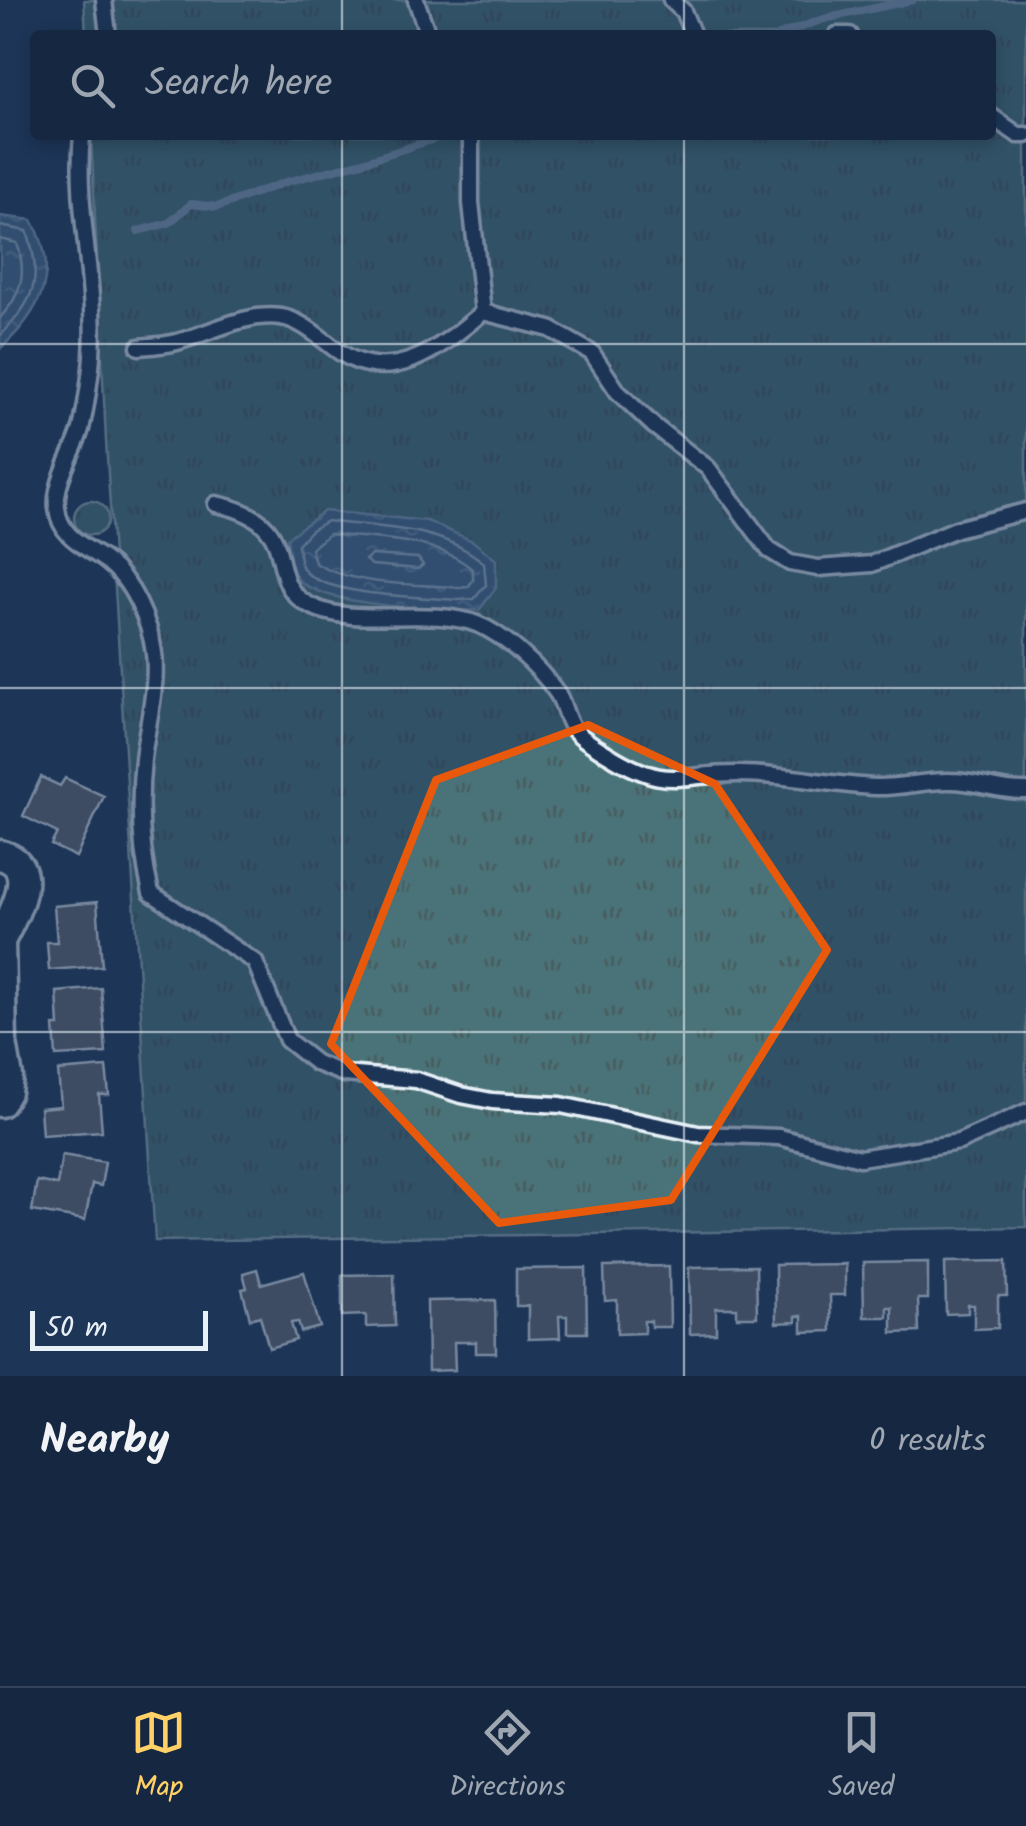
<!DOCTYPE html>
<style>
body{margin:0;font-family:Kalam,sans-serif;background:#1f3048;color:#f1f3f6}
.scale{position:absolute;left:30px;bottom:25px;width:178px;box-sizing:border-box;padding-left:10px;border:5px solid #e8f1f8;border-top:0;font-size:28px;line-height:35px;white-space:nowrap;color:#e8f1f8;-webkit-text-stroke:8px #1d3557;paint-order:stroke}
.list{margin:0;padding:0;list-style:none}
h2{display:flex;justify-content:space-between;align-items:center;height:130px;margin:0;padding:0 40px;font-size:42px}
h2 small{font-size:32px;font-weight:400;color:#9ea6b1}
.icon{flex:none;width:55px;height:55px;fill:none;stroke:currentColor;stroke-width:2;stroke-linecap:round;stroke-linejoin:round}
.map{position:relative;flex:none;width:1026px;height:1376px;overflow:hidden}
.search{position:absolute;background:#162841;box-shadow:0 5px 15px #0003;left:30px;right:30px;top:30px;height:110px;display:flex;align-items:center;gap:25px;box-sizing:border-box;padding:0 35px;border-radius:10px;color:#9ea6b1;font-size:38px}
.sheet{height:310px;background:#162841}
nav{display:flex;justify-content:space-around;align-items:center;box-sizing:border-box;height:140px;border-top:2px solid #35445a;background:#162841;font-size:28px;color:#9ea6b1}
nav a{display:grid;justify-items:center;gap:5px}
nav .on{color:#ffd166}
.map>svg:first-child{display:block}
.grass{fill:url(#grass-tufts);stroke:#99b2b8;stroke-width:2.5}
.water{fill:url(#water-ripples);stroke:#89a2ba;stroke-width:2.5}
.lines{fill:none;stroke-linecap:round;stroke-linejoin:round}
.shore{stroke:#a9bdcf;stroke-width:2.5}
.stream{stroke:#89a2ba;stroke-width:8}
.building{fill:#65686f;stroke:#e8f1f8;stroke-width:2.5}
.lane-casing{stroke:#e8f1f8;stroke-width:21}
.street-casing{stroke:#e8f1f8;stroke-width:35}
.lane{stroke:#1d3557;stroke-width:14}
.street{stroke:#1d3557;stroke-width:28}
.marked{fill:none;stroke:#e8590c;stroke-width:8;stroke-linejoin:round}
.grid{fill:none;stroke:#e8f1f8;stroke-width:2.5;stroke-opacity:0.55}
</style>
<div class="map">
<svg width="1026" height="1376" viewBox="0 0 1026 1376">
<defs>
<pattern id="grass-tufts" width="24" height="20" patternUnits="userSpaceOnUse" patternTransform="scale(2.5)"><rect width="24" height="20" fill="#4a7378"/><path d="M3 7l-1-3M5 7V3M7 7l1-3M15 17l-1-3M17 17v-4M19 17l1-3" fill="none" stroke="#485b5f"/></pattern>
<pattern id="water-ripples" width="26" height="14" patternUnits="userSpaceOnUse" patternTransform="scale(2.5)"><rect width="26" height="14" fill="#4a6e91"/><path d="M2 4q2-2 4 0t4 0M15 11q2-2 4 0t4 0" fill="none" stroke="#6d8aa7"/></pattern>
</defs>
<rect width="100%" height="100%" fill="#1d3557"/>
<filter id="ink" filterUnits="userSpaceOnUse"><feTurbulence type="fractalNoise" baseFrequency=".01" numOctaves="2"/><feDisplacementMap in="SourceGraphic" scale="20" xChannelSelector="R" yChannelSelector="G"/><feConvolveMatrix kernelMatrix="1 2 1 2 8 2 1 2 1" color-interpolation-filters="sRGB"/></filter>
<g filter="url(#ink)">
<g class="grass">
<path d="M 84,0 L 1026,0 L 1026,1227 L 155,1241 L 106,441 L 91,135 L 991,135 L 991,35 L 86,35 Z"/>
<circle cx="91" cy="518" r="17"/>
</g>
<g class="water">
<path d="M 0,216 L 32,220 C 62,272 40,313 0,349 Z"/>
<path d="M 324,511 L 427,521 L 473,541 L 496,560 L 496,588 L 479,610 C 441,611 329,606 301,582 C 289,572 289,553 287,538 Z"/>
</g>
<g class="lines">
<g class="shore">
<path d="M 0,226 L 27,231 C 43,281 35,299 0,336"/>
<path d="M 0,239 L 17,243 C 27,274 22,294 0,318"/>
<path d="M 327,521 C 382,529 439,525 484,563 L 486,585 L 474,599 L 459,600 C 425,597 331,596 307,573 C 299,566 299,553 298,544 L 311,530 Z"/>
<path d="M 329,534 C 377,540 435,536 473,570 L 473,580 L 468,587 L 459,588 C 413,583 356,587 315,563 L 311,549 Z"/>
<path d="M 371,555 L 418,558 L 423,565 L 418,569 L 372,565 L 365,560 Z"/>
</g>
<g class="stream">
<path d="M 779,35 L 824,19 L 912,0"/>
<path d="M 138,231 L 169,223 L 191,204 L 217,207 L 286,182 L 363,162 L 447,135"/>
</g>
</g>
<g class="building">
<path d="M 41,777 L 60,786 L 65,778 L 104,796 L 76,857 L 51,845 L 57,833 L 23,816 Z"/>
<path d="M 97,902 L 102,966 L 49,970 L 47,942 L 57,942 L 54,906 Z"/>
<path d="M 101,988 L 106,1053 L 56,1056 L 54,1026 L 59,1026 L 57,992 Z"/>
<path d="M 106,1067 L 109,1095 L 99,1095 L 102,1131 L 42,1135 L 40,1108 L 61,1106 L 58,1071 Z"/>
<path d="M 62,1155 L 105,1162 L 101,1186 L 92,1184 L 85,1220 L 32,1211 L 37,1181 L 57,1185 Z"/>
<path d="M 1006,1261 L 1007,1296 L 998,1296 L 998,1328 L 974,1329 L 974,1305 L 968,1305 L 968,1313 L 946,1314 L 945,1262 Z"/>
<path d="M 928,1262 L 928,1299 L 918,1299 L 919,1332 L 892,1333 L 892,1307 L 887,1307 L 887,1317 L 864,1317 L 863,1263 Z"/>
<path d="M 845,1264 L 845,1295 L 830,1295 L 831,1331 L 802,1332 L 802,1316 L 796,1316 L 796,1322 L 776,1323 L 775,1265 Z"/>
<path d="M 669,1266 L 670,1327 L 651,1327 L 651,1321 L 644,1321 L 644,1333 L 617,1334 L 617,1300 L 605,1301 L 604,1267 Z"/>
<path d="M 756,1266 L 757,1317 L 737,1317 L 737,1308 L 716,1308 L 716,1333 L 690,1334 L 689,1267 Z"/>
<path d="M 586,1268 L 587,1333 L 567,1333 L 567,1316 L 559,1316 L 560,1338 L 528,1339 L 528,1306 L 516,1306 L 516,1269 Z"/>
<path d="M 257,1269 L 261,1284 L 304,1272 L 320,1327 L 301,1332 L 298,1322 L 291,1323 L 296,1340 L 269,1348 L 260,1316 L 250,1319 L 242,1289 L 247,1288 L 243,1273 Z"/>
<path d="M 394,1274 L 395,1326 L 366,1327 L 366,1315 L 342,1316 L 342,1275 Z"/>
<path d="M 495,1300 L 496,1353 L 476,1353 L 476,1342 L 454,1342 L 455,1370 L 428,1371 L 427,1301 Z"/>
</g>
<g class="lines">
<g class="lane-casing">
<g id="lane">
<path d="M 104,0 L 108,35"/>
<path d="M 416,0 L 428,35"/>
<path d="M 671,0 L 683,11 L 693,35"/>
<path d="M 837,35 L 850,35"/>
<path d="M 991,116 L 1018,135 L 1026,135"/>
<path d="M 82,135 C 74,215 101,296 90,376 C 88,393 85,412 81,429 C 74,453 54,482 57,508 C 60,538 86,546 106,561 C 132,580 150,622 154,653 C 158,688 147,724 143,759 C 138,806 140,847 151,893 L 255,962 L 287,1040 L 316,1063 L 344,1074 L 416,1080 L 461,1095 L 492,1101 L 561,1105 L 698,1134 L 779,1137 L 860,1158 L 959,1142 L 1026,1112"/>
<path d="M 471,135 L 471,203 L 483,312"/>
<path d="M 139,347 C 151,346 165,345 177,342 C 210,333 246,312 281,317 C 301,320 319,337 334,348 C 389,390 439,349 483,312 L 550,329 L 592,353 L 618,392 L 654,426 L 708,468 L 769,550 L 790,563 L 818,568 L 872,564 L 956,529 L 1026,511"/>
<path d="M 216,504 C 310,523 258,581 311,606 C 356,628 427,606 477,624 C 505,635 540,668 557,693 C 564,703 565,717 572,727 C 581,739 597,747 609,755 C 669,792 678,773 740,774 C 785,774 830,785 876,787 C 901,788 926,780 951,781 C 977,781 1000,792 1026,791"/>
</g>
</g>
<g class="street-casing">
<g id="street">
<path d="M 0,855 C 43,865 13,915 0,941"/>
<path d="M 0,940 L 2,1043 L 8,1077 L 6,1092 L 0,1102"/>
</g>
</g>
<use href="#lane" class="lane"/>
<use href="#street" class="street"/>
</g>
</g>
<path d="M0 0H1026V1376H0ZM 588,725 L 715,784 L 827,950 L 671,1200 L 499,1223 L 331,1044 L 436,780 Z" fill="#1d3557" fill-opacity=".55" fill-rule="evenodd"/>
<path class="marked" d="M 588,725 L 715,784 L 827,950 L 671,1200 L 499,1223 L 331,1044 L 436,780 Z"/>
<path class="grid" d="M 342,0 L 342,35M 684,0 L 684,35M 342,135 L 342,1376M 684,135 L 684,1376M 0,344 L 1026,344M 0,688 L 1026,688M 0,1032 L 1026,1032"/>
</svg>
<div class="scale">50 m</div>
<div class="search"><svg class="icon" aria-label="search" viewBox="0 0 24 24"><circle cx="10" cy="10" r="6"/><path d="M15 15l6 6"/></svg>Search here</div>
</div>
<section class="sheet">
<h2>Nearby<small>0 results</small></h2>
<ul class="list">
</ul>
</section>
<nav>
<a class="on"><svg class="icon" aria-label="map" viewBox="0 0 24 24"><path d="M3 6l6-2 6 2 6-2v14l-6 2-6-2-6 2zM9 4v14M15 6v14"/></svg>Map</a>
<a><svg class="icon" aria-label="directions" viewBox="0 0 24 24"><path d="M12 3l9 9-9 9-9-9zM9 14v-3h6M13 9l2 2-2 2"/></svg>Directions</a>
<a><svg class="icon" aria-label="saved" viewBox="0 0 24 24"><path d="M7 4h10v16l-5-4-5 4z"/></svg>Saved</a>
</nav>
